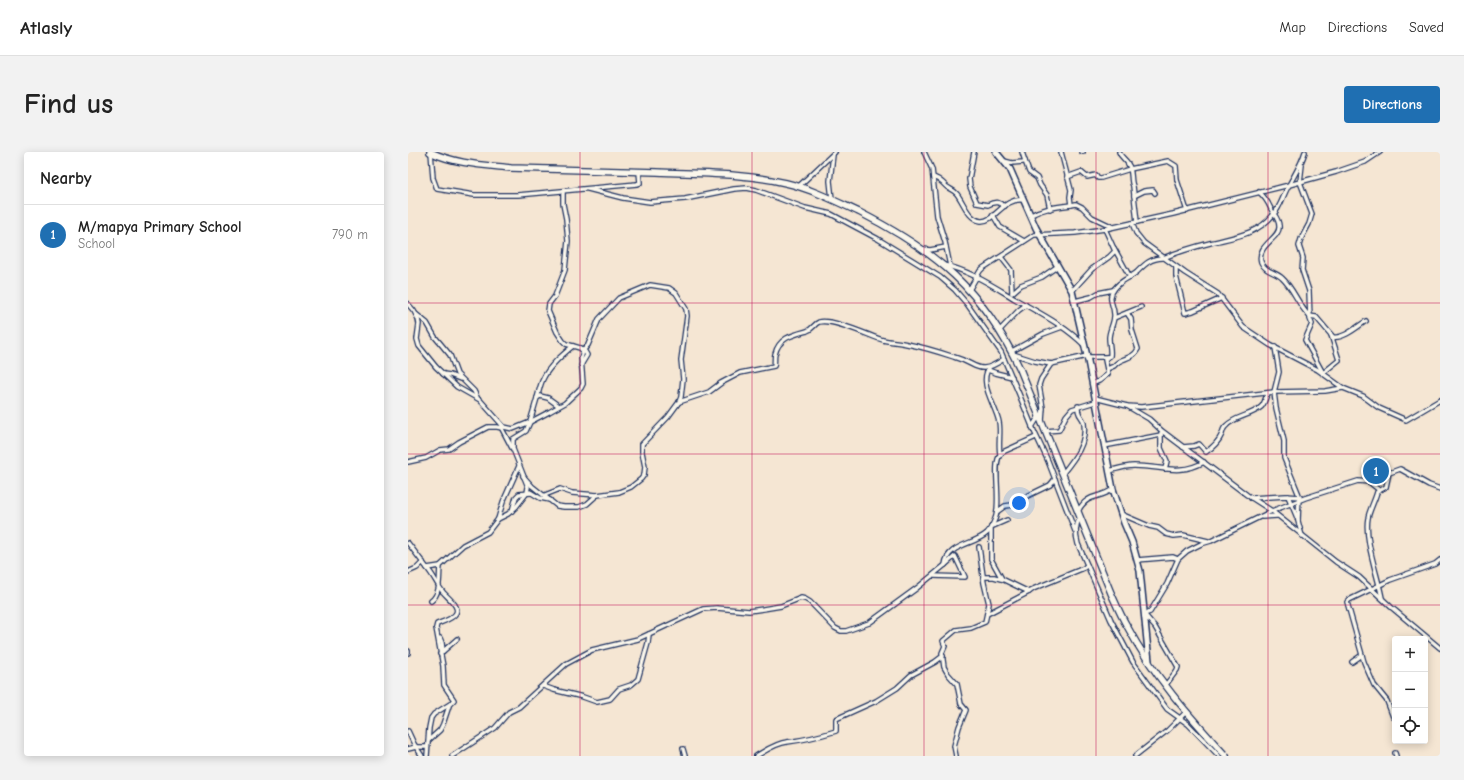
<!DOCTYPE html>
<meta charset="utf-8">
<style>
body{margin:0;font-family:"Comic Neue",sans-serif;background:#f2f2f2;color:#222}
.controls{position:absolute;right:12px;bottom:12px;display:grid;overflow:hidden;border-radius:4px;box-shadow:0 2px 10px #0003}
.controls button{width:36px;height:36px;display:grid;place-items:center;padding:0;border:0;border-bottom:1px solid #e0e0e0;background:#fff;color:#222;font:20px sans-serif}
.you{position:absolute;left:611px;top:351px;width:14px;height:14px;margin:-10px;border:3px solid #fff;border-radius:50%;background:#1a73e8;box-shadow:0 0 0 6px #1a73e833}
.badge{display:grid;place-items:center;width:26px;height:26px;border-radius:50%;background:#1f6fb2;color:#fff;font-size:13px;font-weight:700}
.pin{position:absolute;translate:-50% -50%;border:2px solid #fff;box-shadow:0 1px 4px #0006}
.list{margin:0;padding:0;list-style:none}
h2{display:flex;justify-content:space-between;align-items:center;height:52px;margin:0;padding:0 16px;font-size:17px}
h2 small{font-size:13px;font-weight:400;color:#767676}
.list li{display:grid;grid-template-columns:26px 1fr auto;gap:12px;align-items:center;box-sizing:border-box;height:60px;padding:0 16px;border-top:1px solid #e0e0e0}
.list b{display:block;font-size:15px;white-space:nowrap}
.list p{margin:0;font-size:13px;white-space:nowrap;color:#767676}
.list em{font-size:13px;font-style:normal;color:#767676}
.icon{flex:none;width:22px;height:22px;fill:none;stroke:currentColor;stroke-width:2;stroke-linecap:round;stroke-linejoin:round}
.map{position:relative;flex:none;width:1032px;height:604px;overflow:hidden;border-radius:4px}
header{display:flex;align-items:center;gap:24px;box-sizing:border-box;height:56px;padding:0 20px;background:#fff;border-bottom:1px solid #e0e0e0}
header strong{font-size:19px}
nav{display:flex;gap:22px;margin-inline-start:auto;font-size:14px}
.intro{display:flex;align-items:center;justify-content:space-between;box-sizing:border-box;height:96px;padding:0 24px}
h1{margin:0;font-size:28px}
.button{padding:10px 18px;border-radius:4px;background:#1f6fb2;color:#fff;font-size:14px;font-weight:700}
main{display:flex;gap:24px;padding:0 24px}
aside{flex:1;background:#fff;border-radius:4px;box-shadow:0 2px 10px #0003}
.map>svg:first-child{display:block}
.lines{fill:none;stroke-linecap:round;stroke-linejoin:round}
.street-casing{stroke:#1b2f5e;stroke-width:6}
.secondary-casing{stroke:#1b2f5e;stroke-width:8}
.primary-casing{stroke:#1b2f5e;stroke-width:8}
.street{stroke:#fbf7ec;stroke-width:3.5}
.secondary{stroke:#fbf7ec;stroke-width:5}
.primary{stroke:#fbf7ec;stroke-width:5.5}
.grid{fill:none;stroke:#c2185b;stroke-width:1;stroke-opacity:0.55}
</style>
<header>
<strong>Atlasly</strong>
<nav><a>Map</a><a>Directions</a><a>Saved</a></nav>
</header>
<div class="intro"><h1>Find us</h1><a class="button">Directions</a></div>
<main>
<aside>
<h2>Nearby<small></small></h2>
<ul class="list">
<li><span class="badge">1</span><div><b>M/mapya Primary School</b><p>School</p></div><em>790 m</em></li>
</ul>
</aside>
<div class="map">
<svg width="1032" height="604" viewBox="0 0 1032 604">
<rect width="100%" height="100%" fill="#f5e6d3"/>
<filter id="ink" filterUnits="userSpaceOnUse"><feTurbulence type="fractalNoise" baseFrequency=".025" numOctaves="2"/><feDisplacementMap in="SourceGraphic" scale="8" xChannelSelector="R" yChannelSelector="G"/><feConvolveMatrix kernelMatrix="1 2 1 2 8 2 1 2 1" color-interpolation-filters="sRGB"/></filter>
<g filter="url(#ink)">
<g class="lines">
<g class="street-casing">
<g id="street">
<path d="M 23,0 L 25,26 L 29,37 L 66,43 L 110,43 L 229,32 L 232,31 L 231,20"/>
<path d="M 516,0 L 524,17 L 529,64 L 537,90 L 542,114"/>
<path d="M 566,0 L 561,27 L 562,35 L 569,51 L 580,53 C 587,49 590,50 597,54"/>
<path d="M 653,0 L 663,38 L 662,45 L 663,53"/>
<path d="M 674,0 L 675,0"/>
<path d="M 711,0 C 713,6 718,7 720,12 C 725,19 722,28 725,34 L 729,70"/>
<path d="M 596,9 L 604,11 L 615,10 L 617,9 L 614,0"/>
<path d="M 617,9 L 621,20 L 629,26 L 632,33 L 639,43 L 642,57"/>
<path d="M 894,13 L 892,30 L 904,62 L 901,72 L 893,87 L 891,94 L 895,106 L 894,118 L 901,139 L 902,167 L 904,172 L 897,188 L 915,221 L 931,208 L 923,183"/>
<path d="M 525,25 C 534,28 533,30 539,35 C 543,38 546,38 549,42 C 556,51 560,67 573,69 C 587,70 595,45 616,48"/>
<path d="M 659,25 L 673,20 L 679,25 L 688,23 L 690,26 L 693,26 L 722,17 L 760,9 L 768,14 L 769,28 L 779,59"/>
<path d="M 391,34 L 427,0"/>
<path d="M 180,37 L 215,46 L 242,50 L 277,47 L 326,37 L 339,36 L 348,38 L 397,56 L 423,62 L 470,87 L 532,125 L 547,138 L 559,152 L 593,200 L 611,242 L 626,279 L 640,309 L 667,379"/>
<path d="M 155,39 L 155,52 L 158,67 L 160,89 L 157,118 L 147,144 L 141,152 L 140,159 L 149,180 L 155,189 L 158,192 L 172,196 L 175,199"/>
<path d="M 851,40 C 857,45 860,50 863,57 C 866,63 871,67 871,74 C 873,86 848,93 853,110 C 857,120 868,120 874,126 C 884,135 889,149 897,159 L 901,164 L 908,165 L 925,185 C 936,187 950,174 958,169"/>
<path d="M 726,44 L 736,39 L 745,38 L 747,41"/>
<path d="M 424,47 L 422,29 L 425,3"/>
<path d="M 585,63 L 592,75 L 616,89"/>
<path d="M 623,63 C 637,55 653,55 668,52 L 674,55 L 684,65 L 705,75"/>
<path d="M 724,71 L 728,81 L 736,91 L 777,121 L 810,142 L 835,175 L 862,193 L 910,218 L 935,236 L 955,244 L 971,256 L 998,268 L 1032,248"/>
<path d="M 706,96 L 722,125"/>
<path d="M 516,97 L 522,98 L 538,95"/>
<path d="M 593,105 L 603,118 L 604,140"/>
<path d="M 535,113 C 561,118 585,134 607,147 C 631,161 656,173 676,193"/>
<path d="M 768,115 L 768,124 L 777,161 L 785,159 L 814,146"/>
<path d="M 561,138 L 572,119 L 575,116 L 626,83 L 667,81 L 697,77 L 765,62 L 881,33 L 928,20 L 957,10 L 972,0"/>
<path d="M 664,139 L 684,117 L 701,105 L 707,99 L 697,77"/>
<path d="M 604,141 L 613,133 L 634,125 L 650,114"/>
<path d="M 667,149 L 683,145 L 690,141 L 705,138"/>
<path d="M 0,152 L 6,159 L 10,167 L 11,172 L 9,187 L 11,194 L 28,215 L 49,235 L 72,248 L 96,275 L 105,277 L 122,270 L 141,260 L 157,251 L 173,236 L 175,232 L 173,206 L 175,199 L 180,193 L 191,167 L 211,146 L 242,133 L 261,136 L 268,141 L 278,157 L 279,164 L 273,208 L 275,227 L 273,245 L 271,250 L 260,265 L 234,292 L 234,300 L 237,315 L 236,323 L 233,327 L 223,335 L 211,340 L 189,343 L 179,352 L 171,355 L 156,355 L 149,354 L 124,334 L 115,324"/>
<path d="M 8,162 L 19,171 L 27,185 L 42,203 L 49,222 L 66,239 L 69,245"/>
<path d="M 706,166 L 733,155"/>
<path d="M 592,178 L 611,158 L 618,153"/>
<path d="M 867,195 L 871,220 L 866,240 L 868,256 L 876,289 L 876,306 L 891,343 L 890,369 L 894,384"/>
<path d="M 604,199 L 635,182 L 654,175"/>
<path d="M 605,202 L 627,209 L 643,212 L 679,204"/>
<path d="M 679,205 L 700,205 L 702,204 C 703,198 701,192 701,186 C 701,178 707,170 706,162 C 706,152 698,147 707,136 C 713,128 722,126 729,120 C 737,112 743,106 755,106 C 770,100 786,95 802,91 C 825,85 849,83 865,63 C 873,55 875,43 881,33 C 887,22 893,13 897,0"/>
<path d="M 173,213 L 179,203 L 176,198"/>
<path d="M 581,216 C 570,231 588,254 591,270 C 593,281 590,291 592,302"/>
<path d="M 699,217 L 706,214 C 713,204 724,209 730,197 L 724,178 L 723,167 L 719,161"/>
<path d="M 580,218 L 588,221 L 604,225"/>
<path d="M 35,222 L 42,223 L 52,227"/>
<path d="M 684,232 L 691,229 L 700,222 L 697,208 L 699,205"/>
<path d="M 129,246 C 131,240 132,233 135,227 C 141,214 154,203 165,194"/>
<path d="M 687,246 L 719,254 L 733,255 L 866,240 L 917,239 L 935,236"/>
<path d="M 271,250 L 301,240 L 313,231 L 332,221 L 366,214 C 367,210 366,206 367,202 C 371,186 384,183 399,179 C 405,177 406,172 411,170 C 424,166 462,184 475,188 C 483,190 491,190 499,192 C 515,195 531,200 546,205 C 571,212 569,225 596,207"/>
<path d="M 719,254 L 741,267 L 754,279 L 839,343 L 864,359 L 928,410 L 951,425 L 983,455 L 1032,496"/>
<path d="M 634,269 L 635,256 L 631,233 L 633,227 L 643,212"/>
<path d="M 93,275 L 104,296"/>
<path d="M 624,275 L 631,264"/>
<path d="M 637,279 L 651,278 L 658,264 L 664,257 L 687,250"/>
<path d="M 753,281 L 753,296 L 759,309 L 757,317"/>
<path d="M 696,294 L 753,283"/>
<path d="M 775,295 L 786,294 L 791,292 L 798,300 C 804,296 811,289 814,282 C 815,279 815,276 818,274 C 827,264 843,264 853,255 C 857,252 857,245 860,241"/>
<path d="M 0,310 L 18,306 L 32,298 L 41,297 L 51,290 L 80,275 L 89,275 L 94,276"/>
<path d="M 701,319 C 709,317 717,314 726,314 C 752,314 772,324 796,310"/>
<path d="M 655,321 C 667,306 679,291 676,271 C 675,264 669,264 670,254"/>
<path d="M 122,340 L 132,346 L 142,348"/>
<path d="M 137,343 L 152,337 L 164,341 L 189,343"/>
<path d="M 880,344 L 890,368"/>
<path d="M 843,346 L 878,344 L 892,345"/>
<path d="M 104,359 L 108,345 L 111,342 L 123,341"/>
<path d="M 590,359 L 597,354 L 604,353 L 609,349 L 642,333 L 647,327"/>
<path d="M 670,359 C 681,340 690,348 705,337"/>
<path d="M 713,362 L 741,374 L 750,376 L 758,382 L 766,384 L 775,383 L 800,389"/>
<path d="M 672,365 C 667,374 667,382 670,392 L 703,468 L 725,510 L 759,557 L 780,572 L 811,604"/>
<path d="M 854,365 L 869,364"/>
<path d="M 90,367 L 95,350 L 111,314"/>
<path d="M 599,368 L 583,375 L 583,407 L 594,427 L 621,440 L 625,437 L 676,416 L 679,413"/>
<path d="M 0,391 L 19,416 L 32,414 L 55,393 L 80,380 L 90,367 L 100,362 L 108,355 L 119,341 L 120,335 L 105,297 L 105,287 L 118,279 L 122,270 L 129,246 L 132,244 L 140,246 L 151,254"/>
<path d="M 729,408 L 765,405 L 770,407"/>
<path d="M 0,420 L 9,416 L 15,410"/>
<path d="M 525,424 L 557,425 L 547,404 L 537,413"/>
<path d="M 575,425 L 586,425 L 593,427"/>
<path d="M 974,446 C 970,424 956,387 960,366 C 961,359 967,348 969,340 L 978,335 L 981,321 L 992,317 L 1021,333 L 1032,337"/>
<path d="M 23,449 C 33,442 31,425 32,414"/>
<path d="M 579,462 L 621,440"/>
<path d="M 32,486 L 34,491 L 35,499"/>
<path d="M 0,501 L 0,499"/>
<path d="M 32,502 L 49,487"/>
<path d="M 944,510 L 954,503"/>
<path d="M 135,534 L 146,538 L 175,545 L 189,550 L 202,547 L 211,537 L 223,533 L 230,527 L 240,491 L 241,482"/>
<path d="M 757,534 L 769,518 L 770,515 L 747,475 L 736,462 L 742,460 L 759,432 L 770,407 L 779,399 L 793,392 L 803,389 L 864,359 L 897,346 L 950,329 L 961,330 L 971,338"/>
<path d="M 985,565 L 979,549 L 966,533 L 956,510 L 939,450 L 941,448 L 982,428 L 1027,412 L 1032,408"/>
<path d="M 0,579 L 6,592 L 14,604"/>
<path d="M 21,588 L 32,578 L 35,572 L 41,554"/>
<path d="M 0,597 L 8,595 L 19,595"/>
<path d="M 275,597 L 277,604"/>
<path d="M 987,601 L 988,604"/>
<path d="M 19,604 L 21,576 L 23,566 L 26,562 L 42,552 L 46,548 L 36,533 L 35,514 L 28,476 L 29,472 C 34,470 45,467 48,461 C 52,454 39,445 35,440 C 29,433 26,424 19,416"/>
<path d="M 44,604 L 87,576 L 101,560 L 111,555 L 158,512 L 184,498 L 230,487 L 295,457 L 309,456 L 341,459 L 355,457 L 373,454 L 393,446 L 397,447 L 402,450 L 427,476 L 433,479 L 438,479 L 461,471 L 509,436 L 537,413 C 539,392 566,393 579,381 C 583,377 585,372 587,367 C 594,351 584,313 592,303 C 593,301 595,300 597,299 L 628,285"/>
<path d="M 348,604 C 357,599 368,591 379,590 C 396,588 412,584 428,579 L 428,567 L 468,549 L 489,536 L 503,523 L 527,510 L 535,504"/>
<path d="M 548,604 L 546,594 L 551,575 L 558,558 L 553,552 L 549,532 L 540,522 L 536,515 L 534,501 L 537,494 L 535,489 L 548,478 L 563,476 L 577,470 L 581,452 L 576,431 L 571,395"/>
<path d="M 727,604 L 760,578 L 778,560"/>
</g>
</g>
<g class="secondary-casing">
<path id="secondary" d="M 588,0 L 602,17 L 628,76 L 664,139 L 679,204 L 705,337 L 716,371 L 724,390 L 732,419 L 741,509"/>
</g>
<g class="primary-casing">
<path id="primary" d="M 22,0 C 48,12 75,13 103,16 C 152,17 200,19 249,20 C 292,22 336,21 378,31 C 404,37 427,49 451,60 C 528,99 575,138 612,217 L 703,441 C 708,452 713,464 719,474 C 745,523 781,564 818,604"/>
</g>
<use href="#street" class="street"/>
<use href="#secondary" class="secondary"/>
<use href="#primary" class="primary"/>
</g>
</g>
<path class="grid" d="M 172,0 L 172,604M 344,0 L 344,604M 516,0 L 516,604M 688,0 L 688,604M 860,0 L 860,604M 0,151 L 1032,151M 0,302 L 1032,302M 0,453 L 1032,453"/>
</svg>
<div class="controls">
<button>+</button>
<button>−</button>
<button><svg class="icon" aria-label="locate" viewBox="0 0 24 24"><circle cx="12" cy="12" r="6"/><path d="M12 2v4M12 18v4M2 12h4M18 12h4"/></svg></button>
</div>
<div class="you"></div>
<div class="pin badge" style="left:968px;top:319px">1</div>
</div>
</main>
